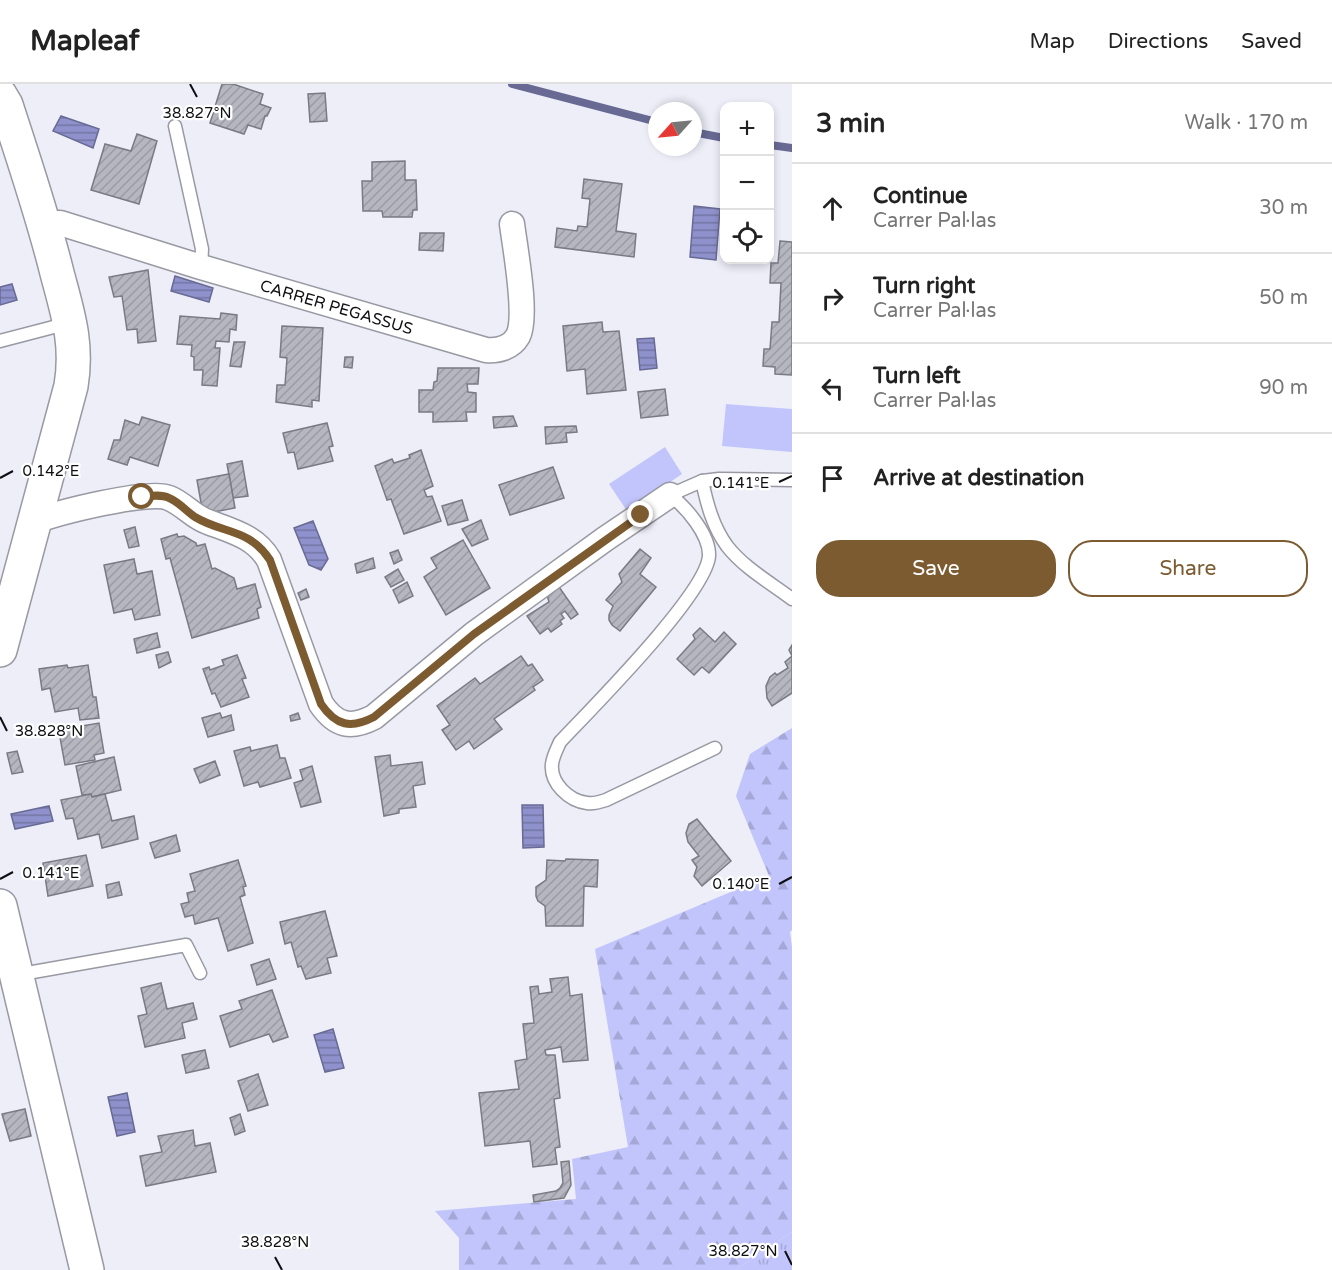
<!DOCTYPE html>
<meta charset="utf-8">
<style>
body{margin:0;font-family:"Varela Round",sans-serif;background:#f6f6f6;color:#222}
.controls{position:absolute;right:18px;top:18px;display:grid;overflow:hidden;border-radius:12px;box-shadow:0 3px 9px #0003}
.controls button{width:54px;height:54px;display:grid;place-items:center;padding:0;border:0;border-bottom:2px solid #e0e0e0;background:#fff;color:#222;font:30px sans-serif}
.compass{position:absolute;left:648px;top:18px;width:54px;height:54px;border-radius:50%;background:#fff;box-shadow:0 3px 9px #0003;rotate:243deg}
.stop{position:absolute;width:18px;height:18px;margin:-14px;border:4px solid #7c5b31;border-radius:50%;background:#fff}
.stop.end{background:#7c5b31;border-color:#fff;box-shadow:0 2px 6px #0008}
.list{margin:0;padding:0;list-style:none}
h2{display:flex;justify-content:space-between;align-items:center;height:78px;margin:0;padding:0 24px;font-size:26px}
h2 small{font-size:20px;font-weight:400;color:#767676}
.list li{display:grid;grid-template-columns:39px 1fr auto;gap:18px;align-items:center;box-sizing:border-box;height:90px;padding:0 24px;border-top:2px solid #e0e0e0}
.list b{display:block;font-size:22px;white-space:nowrap}
.list p{margin:0;font-size:20px;white-space:nowrap;color:#767676}
.list em{font-size:20px;font-style:normal;color:#767676}
.actions{display:flex;gap:12px;padding:18px 24px}
.actions a{flex:1;padding:14px 0;border:2px solid #7c5b31;border-radius:24px;text-align:center;font-size:21px;color:#7c5b31}
.actions .main{background:#7c5b31;color:#fff}
.icon{flex:none;width:33px;height:33px;fill:none;stroke:currentColor;stroke-width:2;stroke-linecap:round;stroke-linejoin:round}
.map{position:relative;flex:none;width:792px;height:1186px;overflow:hidden}
header{display:flex;align-items:center;gap:36px;box-sizing:border-box;height:84px;padding:0 30px;background:#fff;border-bottom:2px solid #e0e0e0}
header strong{font-size:28px}
nav{display:flex;gap:33px;margin-inline-start:auto;font-size:21px}
main{display:flex}
aside{flex:1;background:#fff}
.map>svg:first-child{display:block}
.grass{fill:url(#grass-tufts)}
.forest{fill:url(#forest-firs)}
.garden{fill:#c1c5fb}
.water{fill:url(#water-rules);stroke:#686a94;stroke-width:1.5}
.lines{fill:none;stroke-linecap:round;stroke-linejoin:round}
.stream{stroke:#686a94;stroke-width:8}
.building{fill:url(#building-hatch);stroke:#797a83;stroke-width:1.5}
.lane-casing{stroke:#9899a3;stroke-width:15}
.street-casing{stroke:#9899a3;stroke-width:27}
.secondary-casing{stroke:#9899a3;stroke-width:36}
.lane{stroke:#fff;stroke-width:12}
.street{stroke:#fff;stroke-width:24}
.secondary{stroke:#fff;stroke-width:33}
.route{stroke:#7c5b31;stroke-width:8}
.ticks{fill:none;stroke:#0e0f12;stroke-width:2}
.labels{text-anchor:middle;stroke-width:4.5;stroke-linejoin:round;paint-order:stroke}
.street-label{font-size:16px;fill:#0e0f12;stroke:#fff}
.ticks-label{font-size:15px;text-anchor:middle;fill:#0e0f12;stroke:#fff;stroke-width:4.5;stroke-linejoin:round;paint-order:stroke}
</style>
<header>
<strong>Mapleaf</strong>
<nav><a>Map</a><a>Directions</a><a>Saved</a></nav>
</header>
<main>
<div class="map">
<svg width="792" height="1186" viewBox="0 0 792 1186">
<defs>
<pattern id="grass-tufts" width="24" height="20" patternUnits="userSpaceOnUse" patternTransform="scale(1.5)"><rect width="24" height="20" fill="#c1c5fb"/><path d="M3 7l-1-3M5 7V3M7 7l1-3M15 17l-1-3M17 17v-4M19 17l1-3" fill="none" stroke="#a5a8d6"/></pattern>
<pattern id="forest-firs" width="22" height="20" patternUnits="userSpaceOnUse" patternTransform="scale(1.5)"><rect width="22" height="20" fill="#c1c5fb"/><path d="M5 1l3.5 6h-7zM16 11l3.5 6h-7z" fill="#a5a8d6"/></pattern>
<pattern id="water-rules" width="6" height="5" patternUnits="userSpaceOnUse" patternTransform="scale(1.5)"><rect width="6" height="5" fill="#8e91cb"/><path d="M0 2.5h6" fill="none" stroke="#7275a3"/></pattern>
<pattern id="building-hatch" width="6" height="6" patternUnits="userSpaceOnUse" patternTransform="scale(1.5)"><rect width="6" height="6" fill="#b5b6c0"/><path d="M-1 1l2-2M0 6l6-6M5 7l2-2" fill="none" stroke="#9a9ba4"/></pattern>
</defs>
<rect width="100%" height="100%" fill="#edeef8"/>
<path class="grass" d="M 792,1148 L 792,1186 L 735,1186 Z"/>
<path class="forest" d="M 792,644 L 792,846 L 790,848 L 792,863 L 792,1148 L 735,1186 L 459,1186 L 459,1154 L 435,1127 L 576,1115 L 572,1075 L 628,1063 L 595,865 L 769,792 L 736,712 L 750,670 Z"/>
<g class="garden">
<path d="M 726,320 L 792,325 L 792,368 L 722,362 Z"/>
<path d="M 665,363 L 682,390 L 627,427 L 609,400 Z"/>
</g>
<g class="water">
<path d="M 61,32 L 99,45 L 93,64 L 53,47 Z"/>
<path d="M 694,122 L 720,125 L 716,176 L 690,173 Z"/>
<path d="M 175,192 L 213,204 L 209,218 L 171,207 Z"/>
<path d="M 12,200 L 17,216 L 0,221 L 0,203 Z"/>
<path d="M 654,254 L 657,284 L 640,286 L 637,255 Z"/>
<path d="M 313,437 L 328,475 L 321,486 L 309,481 L 294,444 Z"/>
<path d="M 522,721 L 543,721 L 544,763 L 523,764 Z"/>
<path d="M 49,722 L 53,737 L 15,745 L 11,730 Z"/>
<path d="M 333,945 L 344,984 L 325,988 L 314,951 Z"/>
<path d="M 127,1009 L 135,1048 L 117,1052 L 108,1013 Z"/>
</g>
<g class="lines">
<g class="stream">
<path d="M 512,0 L 657,38"/>
<path d="M 693,48 L 724,54"/>
<path d="M 770,61 L 792,64"/>
</g>
</g>
<g class="building">
<path d="M 222,0 L 233,0 L 263,10 L 260,20 L 271,24 L 267,32 L 265,32 L 261,45 L 248,41 L 244,50 L 210,39 Z"/>
<path d="M 325,9 L 327,37 L 310,38 L 308,10 Z"/>
<path d="M 137,50 L 157,57 L 139,120 L 91,106 L 105,60 L 131,67 Z"/>
<path d="M 405,77 L 405,96 L 416,96 L 417,126 L 413,126 L 412,133 L 383,133 L 382,127 L 363,127 L 362,97 L 372,97 L 372,78 Z"/>
<path d="M 584,95 L 622,100 L 616,147 L 636,150 L 634,173 L 555,163 L 557,144 L 577,147 L 578,142 L 587,143 L 590,115 L 582,114 Z"/>
<path d="M 420,149 L 444,149 L 443,167 L 419,166 Z"/>
<path d="M 780,157 L 792,158 L 792,291 L 775,290 L 775,283 L 763,282 L 764,265 L 770,265 L 772,238 L 779,238 L 781,199 L 770,199 L 771,179 L 778,179 Z"/>
<path d="M 148,186 L 156,257 L 138,259 L 137,245 L 127,246 L 122,212 L 114,213 L 109,193 Z"/>
<path d="M 221,229 L 237,231 L 236,246 L 230,245 L 229,258 L 216,257 L 215,264 L 220,264 L 217,302 L 202,301 L 203,286 L 194,286 L 194,273 L 191,272 L 192,261 L 177,260 L 180,232 L 220,235 Z"/>
<path d="M 602,238 L 603,248 L 619,247 L 626,306 L 587,310 L 585,285 L 567,287 L 563,242 Z"/>
<path d="M 282,242 L 323,244 L 319,317 L 312,316 L 312,323 L 276,318 L 277,301 L 285,301 L 287,274 L 280,273 Z"/>
<path d="M 234,258 L 245,258 L 241,283 L 230,282 Z"/>
<path d="M 345,273 L 353,273 L 352,284 L 344,283 Z"/>
<path d="M 438,284 L 479,284 L 478,300 L 467,300 L 468,308 L 476,309 L 476,328 L 466,328 L 467,337 L 433,338 L 433,328 L 419,328 L 419,306 L 433,306 L 434,298 L 437,297 Z"/>
<path d="M 665,305 L 668,331 L 641,334 L 638,308 Z"/>
<path d="M 513,332 L 517,342 L 494,344 L 493,333 Z"/>
<path d="M 142,333 L 170,341 L 158,382 L 130,373 L 127,381 L 108,375 L 114,356 L 120,356 L 125,336 L 139,341 Z"/>
<path d="M 327,339 L 333,362 L 329,363 L 333,377 L 298,385 L 294,368 L 288,369 L 283,349 Z"/>
<path d="M 576,342 L 577,348 L 566,349 L 567,358 L 546,360 L 545,343 Z"/>
<path d="M 421,366 L 433,402 L 424,406 L 427,413 L 432,412 L 441,437 L 404,450 L 391,415 L 387,416 L 375,382 L 392,375 L 394,379 L 410,374 L 409,371 Z"/>
<path d="M 242,377 L 248,412 L 233,414 L 227,380 Z"/>
<path d="M 553,383 L 564,414 L 510,431 L 499,401 Z"/>
<path d="M 229,390 L 235,424 L 203,430 L 197,396 Z"/>
<path d="M 462,416 L 468,436 L 448,441 L 442,422 Z"/>
<path d="M 481,436 L 488,455 L 472,462 L 462,445 Z"/>
<path d="M 135,443 L 139,462 L 129,464 L 124,446 Z"/>
<path d="M 177,450 L 178,453 L 184,452 L 196,459 L 197,462 L 205,460 L 212,485 L 215,484 L 234,494 L 237,505 L 255,500 L 261,523 L 257,525 L 259,534 L 192,554 L 170,474 L 166,475 L 161,455 Z"/>
<path d="M 463,456 L 490,504 L 446,531 L 424,493 L 437,484 L 431,474 Z"/>
<path d="M 640,465 L 651,474 L 640,490 L 656,503 L 620,547 L 612,541 L 609,536 L 609,531 L 613,522 L 606,516 L 622,498 L 619,490 Z"/>
<path d="M 398,466 L 402,476 L 394,480 L 390,469 Z"/>
<path d="M 373,474 L 375,484 L 357,489 L 355,480 Z"/>
<path d="M 134,475 L 137,490 L 152,487 L 160,531 L 135,536 L 132,525 L 114,529 L 104,481 Z"/>
<path d="M 398,485 L 404,496 L 391,503 L 385,493 Z"/>
<path d="M 407,498 L 413,512 L 399,519 L 393,506 Z"/>
<path d="M 559,503 L 578,530 L 571,535 L 565,527 L 561,530 L 564,534 L 560,537 L 562,540 L 551,548 L 548,544 L 540,550 L 527,532 L 549,518 L 547,511 Z"/>
<path d="M 306,505 L 309,513 L 301,516 L 298,509 Z"/>
<path d="M 700,544 L 715,558 L 724,548 L 736,560 L 709,589 L 702,583 L 694,591 L 677,575 L 695,555 L 693,551 Z"/>
<path d="M 157,549 L 160,563 L 137,569 L 134,555 Z"/>
<path d="M 792,561 L 792,609 L 772,622 L 767,614 L 766,602 L 770,593 L 775,589 L 777,591 L 788,584 L 785,578 L 792,572 L 789,566 Z"/>
<path d="M 168,568 L 171,578 L 159,584 L 156,571 Z"/>
<path d="M 237,571 L 246,594 L 242,595 L 249,613 L 221,623 L 215,609 L 212,610 L 203,585 L 209,583 L 210,586 L 224,581 L 222,576 Z"/>
<path d="M 521,572 L 528,582 L 532,580 L 543,596 L 533,603 L 535,606 L 494,635 L 502,645 L 474,665 L 469,657 L 456,666 L 442,646 L 450,641 L 437,622 L 475,594 L 480,600 Z"/>
<path d="M 67,581 L 68,584 L 88,581 L 93,613 L 96,613 L 99,634 L 80,636 L 78,624 L 55,628 L 50,604 L 42,606 L 39,585 Z"/>
<path d="M 220,629 L 222,634 L 231,631 L 234,646 L 208,653 L 202,634 Z"/>
<path d="M 298,629 L 300,635 L 291,637 L 290,632 Z"/>
<path d="M 99,639 L 104,669 L 94,671 L 95,676 L 65,681 L 59,648 L 64,645 Z"/>
<path d="M 277,661 L 280,674 L 285,674 L 291,694 L 260,703 L 258,698 L 244,702 L 234,667 L 250,663 L 251,667 Z"/>
<path d="M 17,667 L 23,688 L 12,690 L 7,669 Z"/>
<path d="M 390,671 L 391,682 L 422,678 L 425,700 L 413,702 L 416,723 L 399,725 L 399,729 L 384,732 L 375,673 Z"/>
<path d="M 114,673 L 121,706 L 92,713 L 91,710 L 82,711 L 76,682 Z"/>
<path d="M 215,677 L 220,691 L 200,699 L 194,685 Z"/>
<path d="M 312,682 L 321,718 L 301,723 L 294,699 L 303,696 L 300,686 Z"/>
<path d="M 91,710 L 92,713 L 105,710 L 112,737 L 134,732 L 138,755 L 102,764 L 99,750 L 78,755 L 73,734 L 66,735 L 61,716 Z"/>
<path d="M 697,735 L 731,777 L 702,802 L 694,792 L 697,783 L 692,776 L 699,772 L 688,758 L 686,749 L 689,740 Z"/>
<path d="M 176,751 L 180,767 L 155,774 L 150,759 Z"/>
<path d="M 86,771 L 93,802 L 48,812 L 43,779 Z"/>
<path d="M 566,775 L 598,776 L 597,803 L 584,802 L 583,842 L 546,842 L 545,822 L 538,817 L 536,812 L 536,803 L 546,796 L 547,776 L 565,777 Z"/>
<path d="M 238,776 L 246,802 L 243,803 L 245,811 L 240,813 L 253,859 L 228,867 L 218,834 L 195,840 L 193,831 L 185,833 L 181,820 L 189,818 L 187,809 L 195,807 L 190,790 Z"/>
<path d="M 119,798 L 122,811 L 108,814 L 106,801 Z"/>
<path d="M 325,827 L 337,872 L 327,874 L 331,889 L 306,895 L 301,882 L 298,883 L 291,858 L 285,860 L 280,838 Z"/>
<path d="M 269,875 L 276,895 L 257,901 L 251,881 Z"/>
<path d="M 568,893 L 570,912 L 582,910 L 588,976 L 563,978 L 561,963 L 545,966 L 546,971 L 555,971 L 560,1014 L 554,1015 L 560,1063 L 555,1064 L 557,1080 L 533,1083 L 530,1057 L 485,1062 L 479,1009 L 519,1005 L 515,977 L 527,975 L 523,940 L 534,939 L 530,903 L 538,902 L 539,910 L 552,908 L 550,895 Z"/>
<path d="M 161,899 L 167,925 L 193,919 L 197,935 L 182,939 L 185,954 L 145,963 L 138,932 L 147,930 L 141,904 Z"/>
<path d="M 272,906 L 288,953 L 273,958 L 269,950 L 230,963 L 220,932 L 242,925 L 239,917 Z"/>
<path d="M 205,966 L 209,984 L 186,989 L 182,971 Z"/>
<path d="M 258,990 L 268,1021 L 248,1027 L 238,997 Z"/>
<path d="M 25,1025 L 31,1052 L 10,1057 L 2,1030 Z"/>
<path d="M 240,1030 L 245,1047 L 235,1051 L 230,1034 Z"/>
<path d="M 193,1046 L 195,1062 L 210,1059 L 216,1088 L 146,1102 L 140,1072 L 162,1068 L 158,1052 Z"/>
<path d="M 569,1077 L 571,1101 L 564,1114 L 534,1118 L 533,1111 L 556,1107 L 560,1104 L 563,1099 L 561,1078 Z"/>
</g>
<g class="lines">
<g class="lane-casing">
<g id="lane">
<path d="M 175,42 L 202,165 L 201,183"/>
<path d="M 0,257 L 69,239"/>
<path d="M 702,397 C 707,420 713,443 727,462 C 744,484 771,499 792,515"/>
<path d="M 715,664 L 606,716 C 600,718 593,720 587,719 C 569,717 550,699 552,680 C 553,672 557,665 560,658 C 591,625 706,510 709,472 C 710,451 686,423 670,411 L 702,397 L 719,395 L 792,396"/>
<path d="M 16,891 L 186,861 L 200,889"/>
</g>
</g>
<g class="street-casing">
<g id="street">
<path id="s1" d="M 45,140 L 60,139 L 201,183 L 486,266 C 498,267 511,264 518,252 C 528,232 515,164 512,140"/>
<path d="M 33,438 C 56,429 149,405 169,414 C 184,420 193,433 208,438 C 232,447 256,453 269,476 L 321,620 C 336,642 351,645 374,633 L 474,550 L 605,455 L 670,411"/>
</g>
</g>
<g class="secondary-casing">
<g id="secondary">
<path d="M 0,11 L 6,21 C 24,77 43,132 57,189 C 68,230 78,260 71,302 L 0,566"/>
<path d="M 0,822 L 87,1186"/>
</g>
</g>
<use href="#lane" class="lane"/>
<use href="#street" class="street"/>
<use href="#secondary" class="secondary"/>
</g>
<g class="lines">
<path class="route" d="M 142,413 C 150,412 161,410 169,414 C 179,418 186,427 195,433 C 223,450 249,444 270,476 L 321,620 C 336,642 351,645 374,633 L 474,550 L 641,431"/>
</g>
<path class="ticks" d="M 190,0 L 197,13M 0,394 L 13,387M 779,398 L 792,392M 0,633 L 7,647M 0,795 L 13,788M 779,800 L 792,793M 785,1167 L 792,1181M 275,1173 L 282,1186"/>
<g class="labels">
<g class="street-label">
<text dy="6" stroke="none"><textPath href="#s1" startOffset="304">CARRER PEGASSUS</textPath></text>
</g>
</g>
<g class="ticks-label">
<text x="197" y="34">38.827°N</text>
<text x="51" y="392">0.142°E</text>
<text x="741" y="404">0.141°E</text>
<text x="49" y="652">38.828°N</text>
<text x="51" y="794">0.141°E</text>
<text x="741" y="805">0.140°E</text>
<text x="275" y="1163">38.828°N</text>
<text x="743" y="1172">38.827°N</text>
</g>
</svg>
<div class="controls">
<button>+</button>
<button>−</button>
<button><svg class="icon" aria-label="locate" viewBox="0 0 24 24"><circle cx="12" cy="12" r="6"/><path d="M12 2v4M12 18v4M2 12h4M18 12h4"/></svg></button>
</div>
<svg class="compass" viewBox="-18 -18 36 36"><path d="M0-13l5 13h-10z" fill="#e53935"/><path d="M0 13l5-13h-10z" fill="#767676"/></svg>
<div class="stop" style="left:142px;top:413px"></div>
<div class="stop end" style="left:641px;top:431px"></div>
</div>
<aside>
<h2>3 min<small>Walk · 170 m</small></h2>
<ul class="list">
<li><svg class="icon" aria-label="ahead" viewBox="0 0 24 24"><path d="M12 20V5M6 11l6-6 6 6"/></svg><div><b>Continue</b><p>Carrer Pal·las</p></div><em>30 m</em></li>
<li><svg class="icon" aria-label="right" viewBox="0 0 24 24"><path d="M7 20v-9h11M14 6l5 5-5 5"/></svg><div><b>Turn right</b><p>Carrer Pal·las</p></div><em>50 m</em></li>
<li><svg class="icon" aria-label="left" viewBox="0 0 24 24"><path d="M17 20v-9H6M10 6l-5 5 5 5"/></svg><div><b>Turn left</b><p>Carrer Pal·las</p></div><em>90 m</em></li>
<li><svg class="icon" aria-label="arrive" viewBox="0 0 24 24"><path d="M6 21V4h12l-3 4 3 4H6"/></svg><div><b>Arrive at destination</b></div></li>
</ul>
<div class="actions"><a class="main">Save</a><a>Share</a></div>
</aside>
</main>
